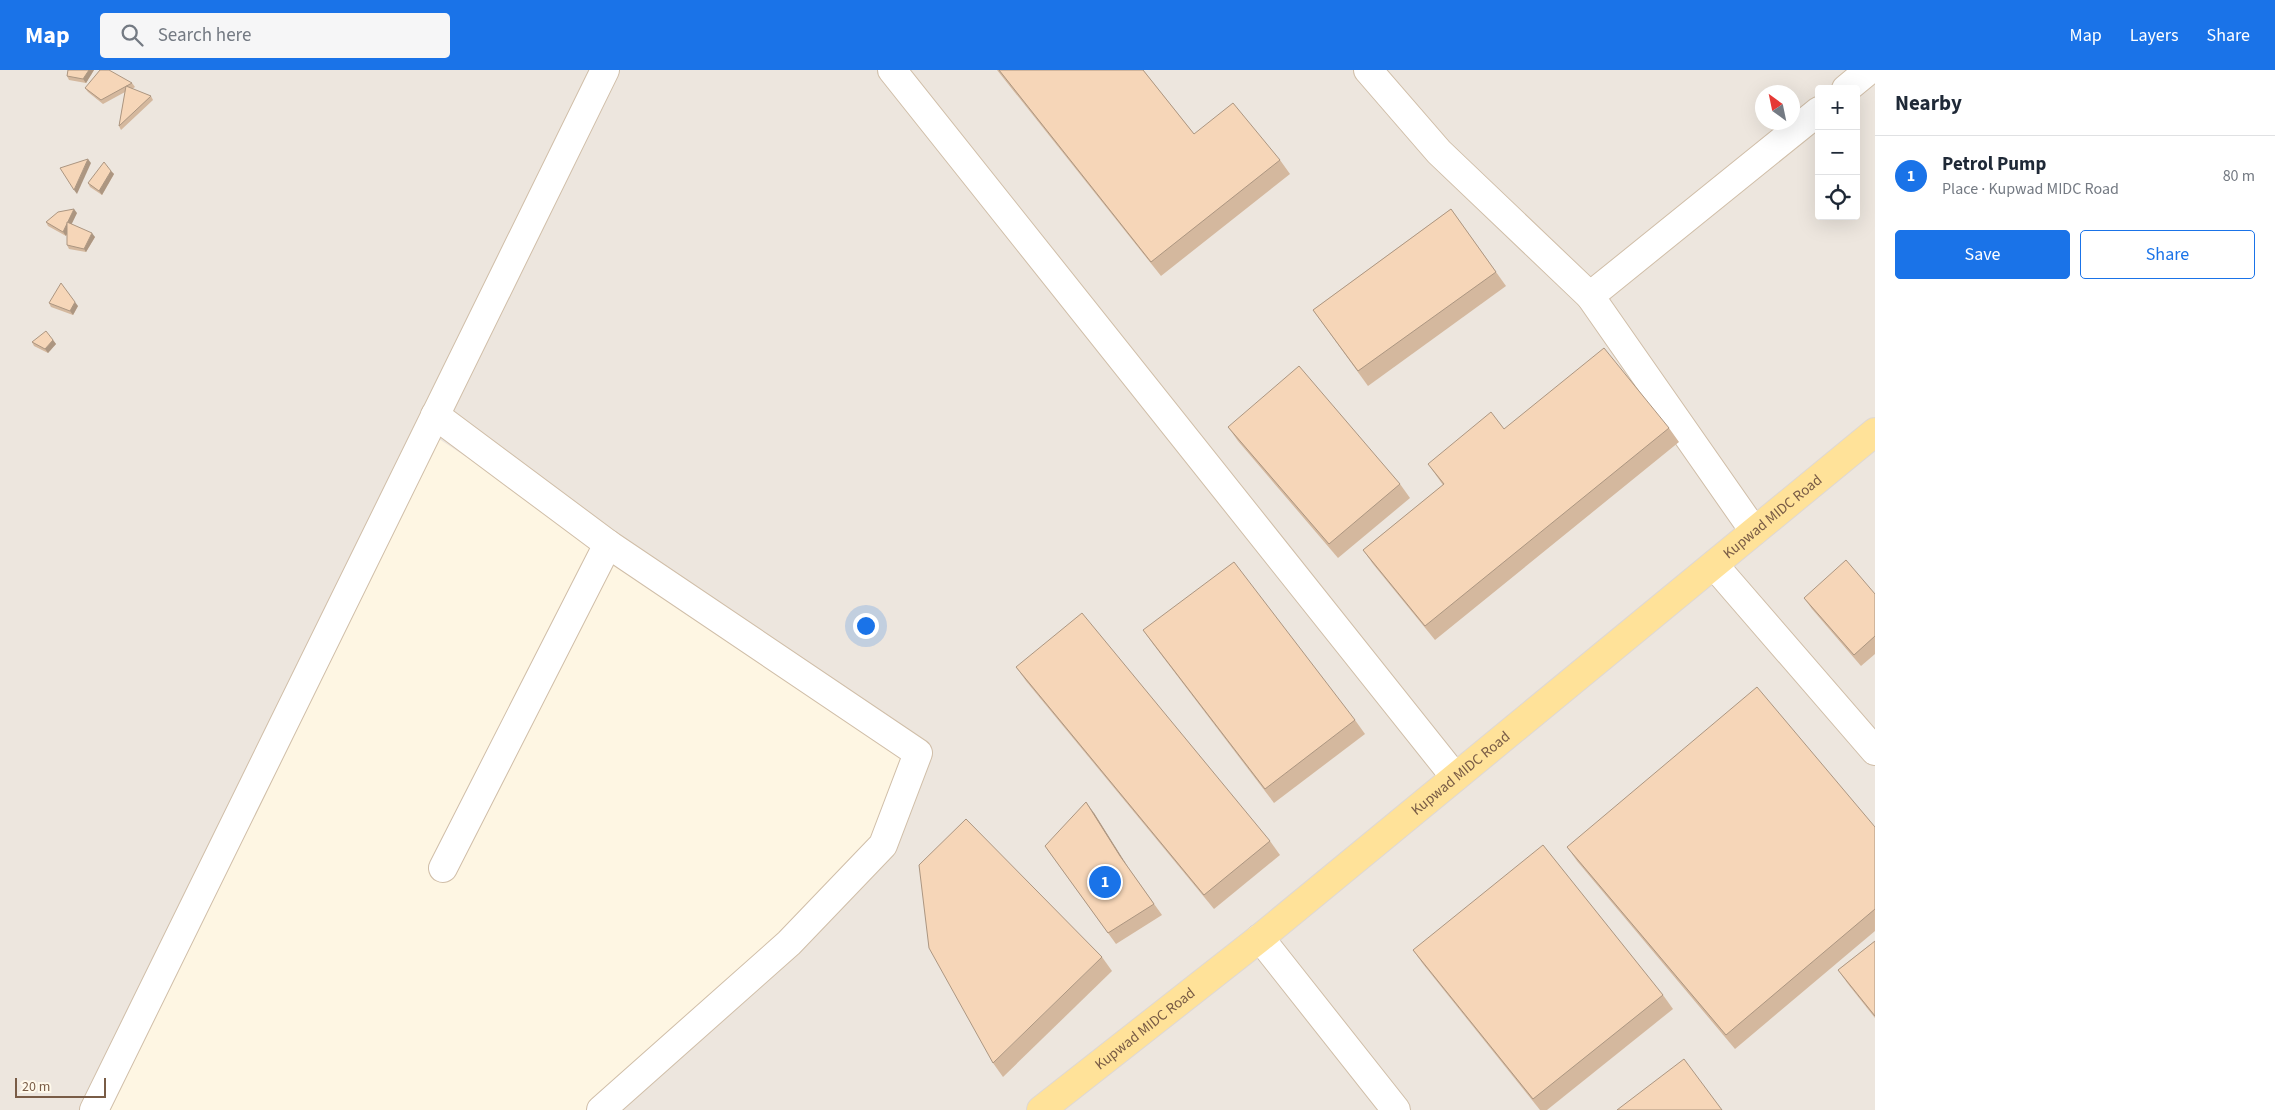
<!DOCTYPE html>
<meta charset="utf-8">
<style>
body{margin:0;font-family:"Source Sans 3",sans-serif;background:#f6f6f7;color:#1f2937}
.controls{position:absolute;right:15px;top:15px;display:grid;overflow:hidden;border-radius:5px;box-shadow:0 5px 20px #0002}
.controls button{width:45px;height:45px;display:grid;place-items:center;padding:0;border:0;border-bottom:1px solid #e0e1e3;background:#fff;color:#1f2937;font:25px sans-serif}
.compass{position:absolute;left:1755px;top:15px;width:45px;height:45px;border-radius:50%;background:#fff;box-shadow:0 5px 20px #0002;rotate:327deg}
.scale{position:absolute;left:15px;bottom:12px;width:91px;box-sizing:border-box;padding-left:5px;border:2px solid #795c46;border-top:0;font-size:14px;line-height:18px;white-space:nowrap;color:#795c46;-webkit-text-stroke:4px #fff9eb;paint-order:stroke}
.you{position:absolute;left:865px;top:555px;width:18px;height:18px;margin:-12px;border:4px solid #fff;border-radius:50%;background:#1a73e8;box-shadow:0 0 0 8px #1a73e833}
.badge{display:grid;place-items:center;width:32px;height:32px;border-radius:50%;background:#1a73e8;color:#fff;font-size:16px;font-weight:700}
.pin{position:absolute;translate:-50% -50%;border:2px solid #fff;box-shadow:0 1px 5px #0006}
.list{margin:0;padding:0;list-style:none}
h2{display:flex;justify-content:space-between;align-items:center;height:65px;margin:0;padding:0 20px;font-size:21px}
h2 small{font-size:16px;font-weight:400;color:#747a83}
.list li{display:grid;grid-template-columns:32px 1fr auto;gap:15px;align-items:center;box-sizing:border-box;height:80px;padding:0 20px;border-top:1px solid #e0e1e3}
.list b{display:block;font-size:19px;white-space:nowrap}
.list p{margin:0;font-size:16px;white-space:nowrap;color:#747a83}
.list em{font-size:16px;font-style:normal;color:#747a83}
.actions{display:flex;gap:10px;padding:15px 20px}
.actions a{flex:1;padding:11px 0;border:1px solid #1a73e8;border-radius:5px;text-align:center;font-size:18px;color:#1a73e8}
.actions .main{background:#1a73e8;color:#fff}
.icon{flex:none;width:28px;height:28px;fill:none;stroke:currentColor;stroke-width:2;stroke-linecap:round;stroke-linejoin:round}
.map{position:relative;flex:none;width:1875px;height:1040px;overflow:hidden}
header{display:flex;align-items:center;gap:30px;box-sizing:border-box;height:70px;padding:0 25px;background:#1a73e8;color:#fff}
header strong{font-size:24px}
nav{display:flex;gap:28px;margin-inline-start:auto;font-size:18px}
.search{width:350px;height:45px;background:#f6f6f7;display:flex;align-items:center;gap:12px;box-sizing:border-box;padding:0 18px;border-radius:5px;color:#747a83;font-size:19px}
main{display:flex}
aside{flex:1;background:#fff}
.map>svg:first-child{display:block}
.industrial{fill:#ede6de;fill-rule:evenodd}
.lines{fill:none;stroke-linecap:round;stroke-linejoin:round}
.minor-casing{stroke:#d0bea8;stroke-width:30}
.primary-casing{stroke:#dfd8d3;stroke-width:30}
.minor{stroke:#fff;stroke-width:28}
.primary{stroke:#ffe299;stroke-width:28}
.wall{fill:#d4b89e}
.shaded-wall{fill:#ac9681}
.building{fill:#f6d6b8;stroke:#ac9681}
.labels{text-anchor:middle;stroke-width:4;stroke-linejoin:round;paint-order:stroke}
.street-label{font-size:15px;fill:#795c46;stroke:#fff9eb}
</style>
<header>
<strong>Map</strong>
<div class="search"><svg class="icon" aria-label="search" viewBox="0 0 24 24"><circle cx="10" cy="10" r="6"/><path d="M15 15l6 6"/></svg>Search here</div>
<nav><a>Map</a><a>Layers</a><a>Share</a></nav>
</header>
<main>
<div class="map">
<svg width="1875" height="1040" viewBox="0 0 1875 1040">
<rect width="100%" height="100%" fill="#fef6e3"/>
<path class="industrial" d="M 0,0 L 1875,0 L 1875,1040 L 602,1040 L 789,873 L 899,733 L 918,683 L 439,369 L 99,1040 L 0,1040 ZM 1819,19 L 1856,19 L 1856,146 L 1819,146 ZM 1762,22 L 1792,22 L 1792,52 L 1762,52 Z"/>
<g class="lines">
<g class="minor-casing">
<g id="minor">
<path d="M 892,0 L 1455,707"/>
<path d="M 1368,0 L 1439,82 L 1590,226"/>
<path d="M 1846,19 L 1869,0"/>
<path d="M 435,345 L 608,474 L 918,683 L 883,775 L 789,873 L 601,1040"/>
<path d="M 1754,461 L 1590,226 L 1819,41"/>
<path d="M 1714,495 L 1875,681"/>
<path d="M 443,798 L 608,474"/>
<path d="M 1260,868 L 1396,1040"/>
<path d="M 94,1040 L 605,0"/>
</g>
</g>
<g class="primary-casing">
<g id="primary">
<path id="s1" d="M 1041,1040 L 1260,868 L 1875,362"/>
</g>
</g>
<use href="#minor" class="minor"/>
<use href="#primary" class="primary"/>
</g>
<g class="wall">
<path d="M 68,0 L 94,0 L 86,13 L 69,10 L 67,6 Z"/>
<path d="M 997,0 L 1143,0 L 1194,64 L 1280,90 L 1290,104 L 1161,206 Z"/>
<path d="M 132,13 L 135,17 L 132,19 L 151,26 L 153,30 L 121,60 L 119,56 L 125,22 L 103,34 L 88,22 L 85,18 Z"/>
<path d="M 111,101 L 114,104 L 102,125 L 90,117 L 88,113 Z"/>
<path d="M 1451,139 L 1506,216 L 1368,316 L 1313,240 Z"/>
<path d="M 77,143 L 71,154 L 95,167 L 86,182 L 69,179 L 67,175 L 67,163 L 66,166 L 48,156 L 46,152 Z"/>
<path d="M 49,233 L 78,236 L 73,245 L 51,237 Z"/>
<path d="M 53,270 L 56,274 L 48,283 L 34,276 L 32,272 Z"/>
<path d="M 1228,357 L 1400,414 L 1410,428 L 1338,488 L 1238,371 Z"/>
<path d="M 1669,358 L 1679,372 L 1435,570 L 1373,494 L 1363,480 L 1443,415 L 1428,394 Z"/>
<path d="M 1875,524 L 1875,584 L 1861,596 L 1812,539 L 1804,528 Z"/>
<path d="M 1143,560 L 1355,650 L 1365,664 L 1274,733 L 1153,574 Z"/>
<path d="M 1016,597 L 1270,771 L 1280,785 L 1214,839 L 1026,611 Z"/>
<path d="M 1094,743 L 1127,796 L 1162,845 L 1116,874 L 1045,776 Z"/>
<path d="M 1875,757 L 1875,861 L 1735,979 L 1577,791 L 1567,777 Z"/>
<path d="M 1875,871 L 1875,948 L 1848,914 L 1838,900 Z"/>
<path d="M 1413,880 L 1663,925 L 1673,939 L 1547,1040 L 1540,1040 L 1423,894 Z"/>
<path d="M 1102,887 L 1112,901 L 1003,1007 L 993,993 Z"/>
</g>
<g class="shaded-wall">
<path d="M 89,0 L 94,0 L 86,13 L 83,9 Z"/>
<path d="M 88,89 L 91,93 L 77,124 L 74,120 Z"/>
<path d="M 111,101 L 114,104 L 102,125 L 99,121 Z"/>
<path d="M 74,139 L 77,143 L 66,166 L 63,162 Z"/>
<path d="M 92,163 L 95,167 L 86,182 L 84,179 Z"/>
<path d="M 75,232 L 78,236 L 73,245 L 70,241 Z"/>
<path d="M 53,270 L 56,274 L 48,283 L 45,279 Z"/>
<path d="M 1086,732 L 1094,743 L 1128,797 L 1120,786 Z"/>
</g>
<g class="building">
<path d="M 68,0 L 89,0 L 83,9 L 67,6 Z"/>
<path d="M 100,0 L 109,0 L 132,13 L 101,30 L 85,18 Z"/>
<path d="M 999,0 L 1143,0 L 1194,64 L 1233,33 L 1280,90 L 1151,192 Z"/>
<path d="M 126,16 L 151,26 L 119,56 Z"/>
<path d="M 88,89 L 74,120 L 60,98 Z"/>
<path d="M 104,92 L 111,101 L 99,121 L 88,113 Z"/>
<path d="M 74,139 L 63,162 L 46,152 L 58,142 Z"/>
<path d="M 1451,139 L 1496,202 L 1358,301 L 1313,240 Z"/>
<path d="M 67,152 L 92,163 L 84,179 L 67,175 Z"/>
<path d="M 61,213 L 75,232 L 70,241 L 49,233 Z"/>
<path d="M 46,261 L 53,270 L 45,279 L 32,272 Z"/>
<path d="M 1604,278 L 1669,358 L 1425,556 L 1363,480 L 1444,414 L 1428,394 L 1491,342 L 1504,359 Z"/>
<path d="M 1299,296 L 1400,414 L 1329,474 L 1228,357 Z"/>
<path d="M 1846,490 L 1875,524 L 1875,566 L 1854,585 L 1804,528 Z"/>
<path d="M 1234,492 L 1355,650 L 1265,719 L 1143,560 Z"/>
<path d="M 1082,543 L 1270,771 L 1204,825 L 1016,597 Z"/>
<path d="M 1757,617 L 1875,757 L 1875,839 L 1726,965 L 1567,777 Z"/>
<path d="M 1086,732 L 1120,786 L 1154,834 L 1108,863 L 1045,776 Z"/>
<path d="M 966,749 L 1102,887 L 993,993 L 929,878 L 919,795 Z"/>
<path d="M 1543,775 L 1663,925 L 1533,1029 L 1413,880 Z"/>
<path d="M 1875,871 L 1875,946 L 1838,900 Z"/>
<path d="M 1684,989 L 1722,1040 L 1617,1040 Z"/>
</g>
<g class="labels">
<g class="street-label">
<text dy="5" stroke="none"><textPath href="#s1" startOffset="942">Kupwad MIDC Road</textPath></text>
<text dy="5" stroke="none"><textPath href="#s1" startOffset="538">Kupwad MIDC Road</textPath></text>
<text dy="5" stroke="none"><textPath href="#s1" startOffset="132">Kupwad MIDC Road</textPath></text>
</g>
</g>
</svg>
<div class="controls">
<button>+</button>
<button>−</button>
<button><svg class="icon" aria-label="locate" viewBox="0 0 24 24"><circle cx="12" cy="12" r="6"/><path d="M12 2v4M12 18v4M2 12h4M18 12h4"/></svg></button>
</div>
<svg class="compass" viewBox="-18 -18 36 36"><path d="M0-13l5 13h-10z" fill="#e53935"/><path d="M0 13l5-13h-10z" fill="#747a83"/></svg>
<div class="scale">20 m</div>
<div class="you"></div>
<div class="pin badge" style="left:1105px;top:812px">1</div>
</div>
<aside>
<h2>Nearby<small></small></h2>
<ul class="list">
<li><span class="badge">1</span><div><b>Petrol Pump</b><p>Place · Kupwad MIDC Road</p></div><em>80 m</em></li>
</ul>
<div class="actions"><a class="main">Save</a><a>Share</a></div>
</aside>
</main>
